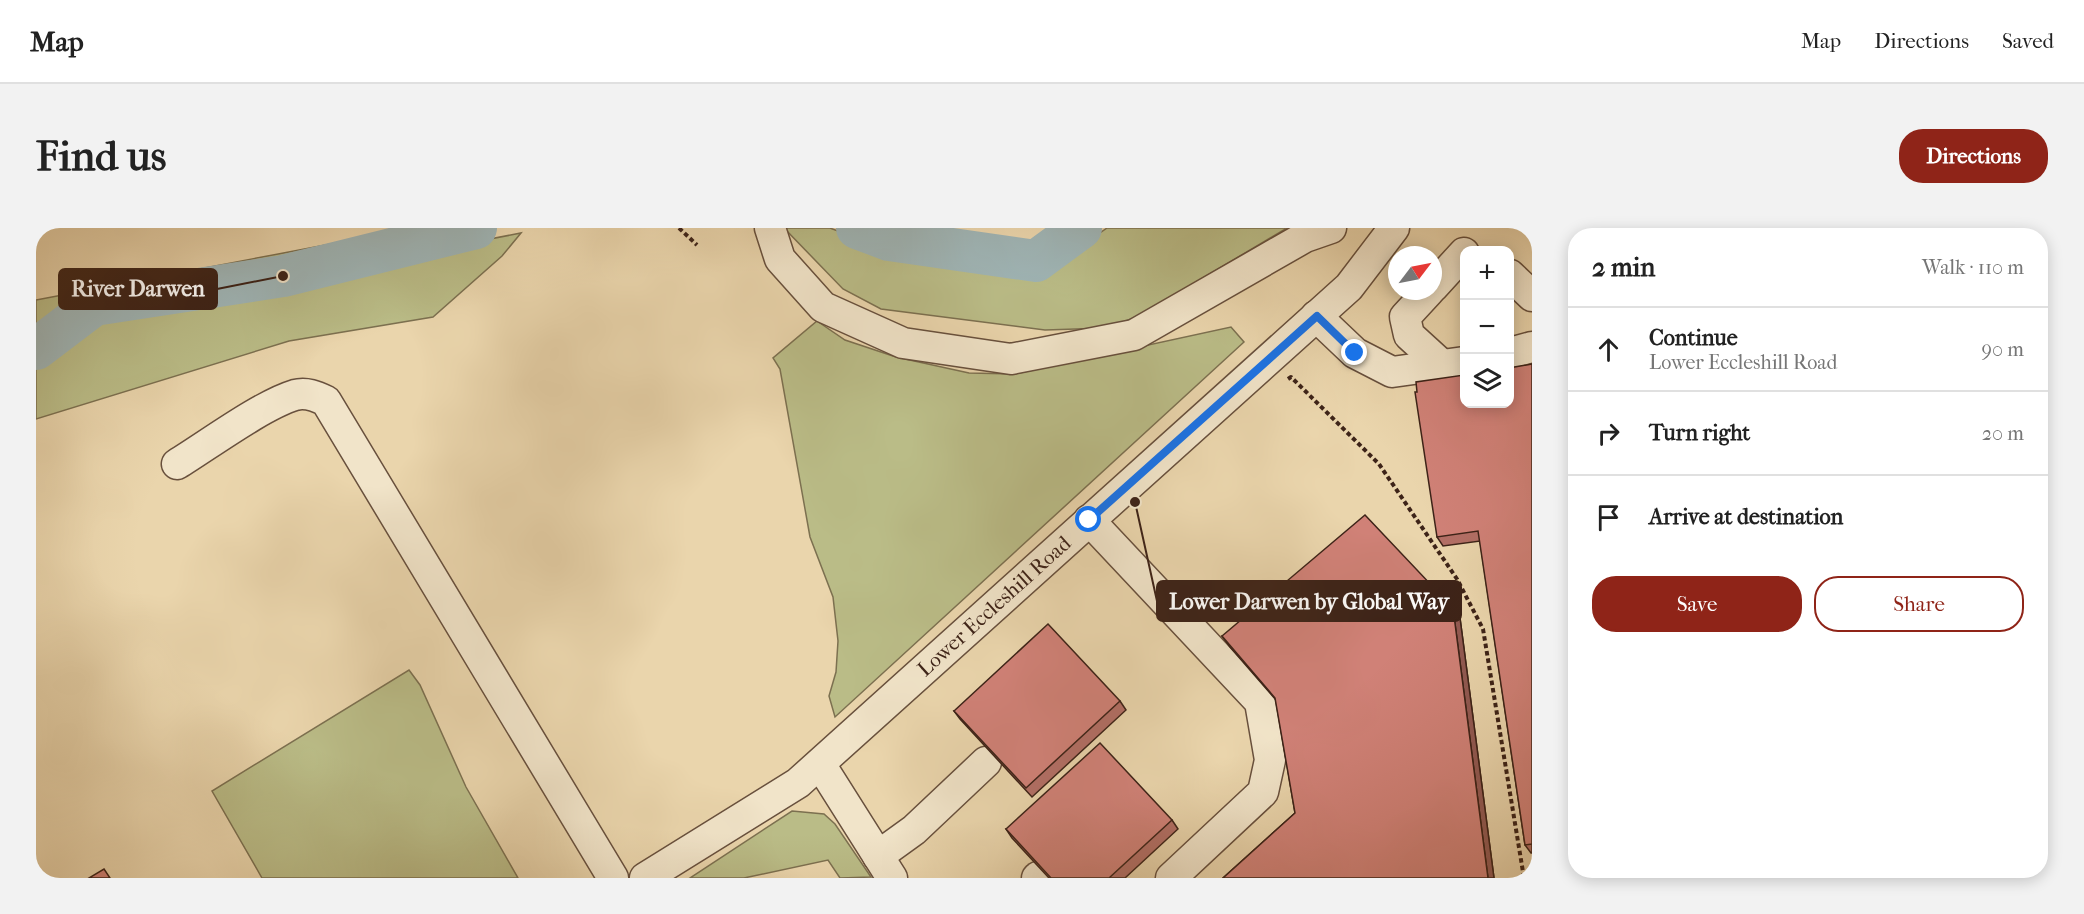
<!DOCTYPE html>
<meta charset="utf-8">
<style>
body{margin:0;font-family:"IM FELL French Canon",serif;background:#f2f2f2;color:#222}
.controls{position:absolute;right:18px;top:18px;display:grid;overflow:hidden;border-radius:12px;box-shadow:0 3px 15px #0003}
.controls button{width:54px;height:54px;display:grid;place-items:center;padding:0;border:0;border-bottom:2px solid #e0e0e0;background:#fff;color:#222;font:30px sans-serif}
.compass{position:absolute;left:1352px;top:18px;width:54px;height:54px;border-radius:50%;background:#fff;box-shadow:0 3px 15px #0003;rotate:58deg}
.stop{position:absolute;width:18px;height:18px;margin:-14px;border:4px solid #1a73e8;border-radius:50%;background:#fff}
.stop.end{background:#1a73e8;border-color:#fff;box-shadow:0 2px 6px #0008}
.list{margin:0;padding:0;list-style:none}
h2{display:flex;justify-content:space-between;align-items:center;height:78px;margin:0;padding:0 24px;font-size:26px}
h2 small{font-size:20px;font-weight:400;color:#767676}
.list li{display:grid;grid-template-columns:39px 1fr auto;gap:18px;align-items:center;box-sizing:border-box;height:84px;padding:0 24px;border-top:2px solid #e0e0e0}
.list b{display:block;font-size:22px;white-space:nowrap}
.list p{margin:0;font-size:20px;white-space:nowrap;color:#767676}
.list em{font-size:20px;font-style:normal;color:#767676}
.actions{display:flex;gap:12px;padding:18px 24px}
.actions a{flex:1;padding:14px 0;border:2px solid #8f2418;border-radius:24px;text-align:center;font-size:21px;color:#8f2418}
.actions .main{background:#8f2418;color:#fff}
.icon{flex:none;width:33px;height:33px;fill:none;stroke:currentColor;stroke-width:2;stroke-linecap:round;stroke-linejoin:round}
.map{position:relative;flex:none;width:1496px;height:650px;overflow:hidden;border-radius:24px}
header{display:flex;align-items:center;gap:36px;box-sizing:border-box;height:84px;padding:0 30px;background:#fff;border-bottom:2px solid #e0e0e0}
header strong{font-size:28px}
nav{display:flex;gap:33px;margin-inline-start:auto;font-size:21px}
.intro{display:flex;align-items:center;justify-content:space-between;box-sizing:border-box;height:144px;padding:0 36px}
h1{margin:0;font-size:42px}
.button{padding:15px 27px;border-radius:24px;background:#8f2418;color:#fff;font-size:21px;font-weight:700}
main{display:flex;gap:36px;padding:0 36px}
aside{flex:1;background:#fff;border-radius:24px;box-shadow:0 3px 15px #0003}
.map>svg:first-child{display:block}
.green{fill:#babc87;stroke:#7c7050;stroke-width:1.5}
.lines{fill:none;stroke-linecap:round;stroke-linejoin:round}
.river{stroke:#9fb5b6;stroke-width:42}
.minor-casing{stroke:#68503d;stroke-width:33}
.path{stroke:#3d2318;stroke-width:4;stroke-dasharray:4.5 3;stroke-linecap:butt}
.minor{stroke:#f1e4c9;stroke-width:30}
.wall{fill:#b36f66;stroke:#3d2318;stroke-width:1.5}
.shaded-wall{fill:#925a53;stroke:#3d2318;stroke-width:1.5}
.building{fill:#d08177;stroke:#3d2318;stroke-width:1.5}
.route{stroke:#1a73e8;stroke-width:8}
.labels{text-anchor:middle;stroke-width:5;stroke-linejoin:round;paint-order:stroke}
.street-label{font-size:21px;fill:#3d2318;stroke:#f1e4c9}
.leader{fill:none;stroke:#3d2318;stroke-width:2}
.callout-dot{fill:#3d2318;stroke:#f1e4c9;stroke-width:2}
.callout{fill:#3d2318;stroke:#3d2318;stroke-width:2}
.callout-label{font-size:22px;text-anchor:middle;font-weight:bold;fill:#fff}
</style>
<header>
<strong>Map</strong>
<nav><a>Map</a><a>Directions</a><a>Saved</a></nav>
</header>
<div class="intro"><h1>Find us</h1><a class="button">Directions</a></div>
<main>
<div class="map">
<svg width="1496" height="650" viewBox="0 0 1496 650">
<rect width="100%" height="100%" fill="#ead5ac"/>
<filter id="stains"><feTurbulence type="fractalNoise" baseFrequency=".00333" numOctaves="4"/><feColorMatrix values="0 0 0 0 .2 0 0 0 0 .09 0 0 0 0 .02 0 0 0 .5 -.17"/></filter>
<radialGradient id="worn" r=".72"><stop offset=".6" stop-color="#630" stop-opacity="0"/><stop offset="1" stop-color="#630" stop-opacity=".3"/></radialGradient>
<g class="green">
<path d="M 379,0 L 253,34 L 55,69 L 0,109 L 0,72 Z"/>
<path d="M 748,0 L 794,0 L 849,21 L 1006,46 L 1071,0 L 1251,0 L 1103,88 L 1071,100 L 1009,102 L 845,81 L 807,61 Z"/>
<path d="M 485,5 L 466,28 L 397,89 L 253,113 L 0,191 L 0,134 L 65,86 Z"/>
<path d="M 781,93 L 809,112 L 860,129 L 933,145 L 979,146 L 1195,99 L 1208,114 L 799,489 L 793,468 L 800,444 L 802,413 L 797,369 L 774,309 L 744,141 L 737,130 Z"/>
<path d="M 373,442 L 384,457 L 430,559 L 482,650 L 226,650 L 176,563 Z"/>
<path d="M 756,583 L 788,586 L 799,596 L 835,649 L 804,650 L 792,632 L 708,650 L 654,650 Z"/>
</g>
<g class="lines">
<g class="river">
<path d="M 821,0 L 853,12 L 1000,33 L 1045,0"/>
<path d="M 0,121 L 58,77 L 247,48 L 440,0"/>
</g>
<g class="minor-casing">
<g id="minor">
<path d="M 734,0 L 744,31 L 787,79 L 867,115 L 975,131 L 1098,107 L 1269,9 L 1295,0"/>
<path d="M 1474,47 L 1496,68"/>
<path d="M 1397,59 L 1428,25"/>
<path d="M 1393,63 L 1369,89 L 1373,107 L 1407,138"/>
<path d="M 1280,88 L 1319,125 L 1356,144 L 1428,134"/>
<path d="M 1474,125 L 1496,119"/>
<path d="M 141,236 C 172,217 226,177 259,167 C 270,164 280,168 290,173 L 577,650"/>
<path d="M 1053,292 L 1224,474 L 1234,532 L 1227,564 L 1135,650"/>
<path d="M 784,536 L 856,650"/>
<path d="M 842,628 L 878,602 L 950,534"/>
<path d="M 609,650 L 762,555 L 1313,59 L 1358,0"/>
<path d="M 1001,650 L 1002,649"/>
</g>
</g>
<g class="path">
<path d="M 643,0 L 661,17"/>
<path d="M 1252,151 L 1255,149 L 1343,236 L 1421,351 L 1447,401 L 1488,650"/>
</g>
<use href="#minor" class="minor"/>
</g>
<g class="wall">
<path d="M 1496,136 L 1496,625 L 1495,625 L 1489,617 L 1444,313 L 1407,318 L 1401,309 Z"/>
<path d="M 1417,380 L 1424,390 L 1458,650 L 1187,650 L 1259,585 L 1240,472 L 1194,419 L 1186,408 Z"/>
<path d="M 1084,473 L 1090,482 L 996,569 L 924,491 L 918,483 Z"/>
<path d="M 1136,592 L 1142,601 L 1089,650 L 1013,650 L 976,610 L 970,601 Z"/>
</g>
<path class="shaded-wall" d="M 1417,380 L 1424,390 L 1458,650 L 1452,650 Z"/>
<g class="building">
<path d="M 1496,136 L 1496,616 L 1489,617 L 1442,303 L 1401,309 L 1379,164 L 1381,164 L 1380,154 L 1428,147 L 1428,176 L 1473,176 L 1473,140 Z"/>
<path d="M 1329,287 L 1417,380 L 1452,650 L 1187,650 L 1259,585 L 1239,470 L 1186,408 Z"/>
<path d="M 1012,396 L 1084,473 L 990,560 L 918,483 Z"/>
<path d="M 1064,515 L 1136,592 L 1073,650 L 1015,650 L 970,601 Z"/>
<path d="M 68,641 L 74,650 L 53,650 Z"/>
</g>
<g class="lines">
<path class="route" d="M 1053,292 L 1281,88 L 1319,125"/>
</g>
<g class="labels">
<g class="street-label">
<text transform="translate(958 378) rotate(-42)" y="7">Lower Eccleshill Road</text>
</g>
</g>
<path class="leader" d="M247 48L181 61M1099 274L1121 373"/>
<g class="callout-dot">
<circle cx="247" cy="48" r="6"/>
<circle cx="1099" cy="274" r="6"/>
</g>
<g class="callout">
<rect x="23" y="41" width="158" height="40" rx="6"/>
<rect x="1121" y="353" width="304" height="40" rx="6"/>
</g>
<g class="callout-label">
<text x="102" y="68">River Darwen</text>
<text x="1273" y="381">Lower Darwen by Global Way</text>
</g>
<rect width="100%" height="100%" filter="url(#stains)"/>
<rect width="100%" height="100%" fill="url(#worn)"/>
</svg>
<div class="controls">
<button>+</button>
<button>−</button>
<button><svg class="icon" aria-label="layers" viewBox="0 0 24 24"><path d="M12 4l9 5-9 5-9-5zM3 14l9 5 9-5"/></svg></button>
</div>
<svg class="compass" viewBox="-18 -18 36 36"><path d="M0-13l5 13h-10z" fill="#e53935"/><path d="M0 13l5-13h-10z" fill="#767676"/></svg>
<div class="stop" style="left:1053px;top:292px"></div>
<div class="stop end" style="left:1319px;top:125px"></div>
</div>
<aside>
<h2>2 min<small>Walk · 110 m</small></h2>
<ul class="list">
<li><svg class="icon" aria-label="ahead" viewBox="0 0 24 24"><path d="M12 20V5M6 11l6-6 6 6"/></svg><div><b>Continue</b><p>Lower Eccleshill Road</p></div><em>90 m</em></li>
<li><svg class="icon" aria-label="right" viewBox="0 0 24 24"><path d="M7 20v-9h11M14 6l5 5-5 5"/></svg><div><b>Turn right</b></div><em>20 m</em></li>
<li><svg class="icon" aria-label="arrive" viewBox="0 0 24 24"><path d="M6 21V4h12l-3 4 3 4H6"/></svg><div><b>Arrive at destination</b></div></li>
</ul>
<div class="actions"><a class="main">Save</a><a>Share</a></div>
</aside>
</main>
